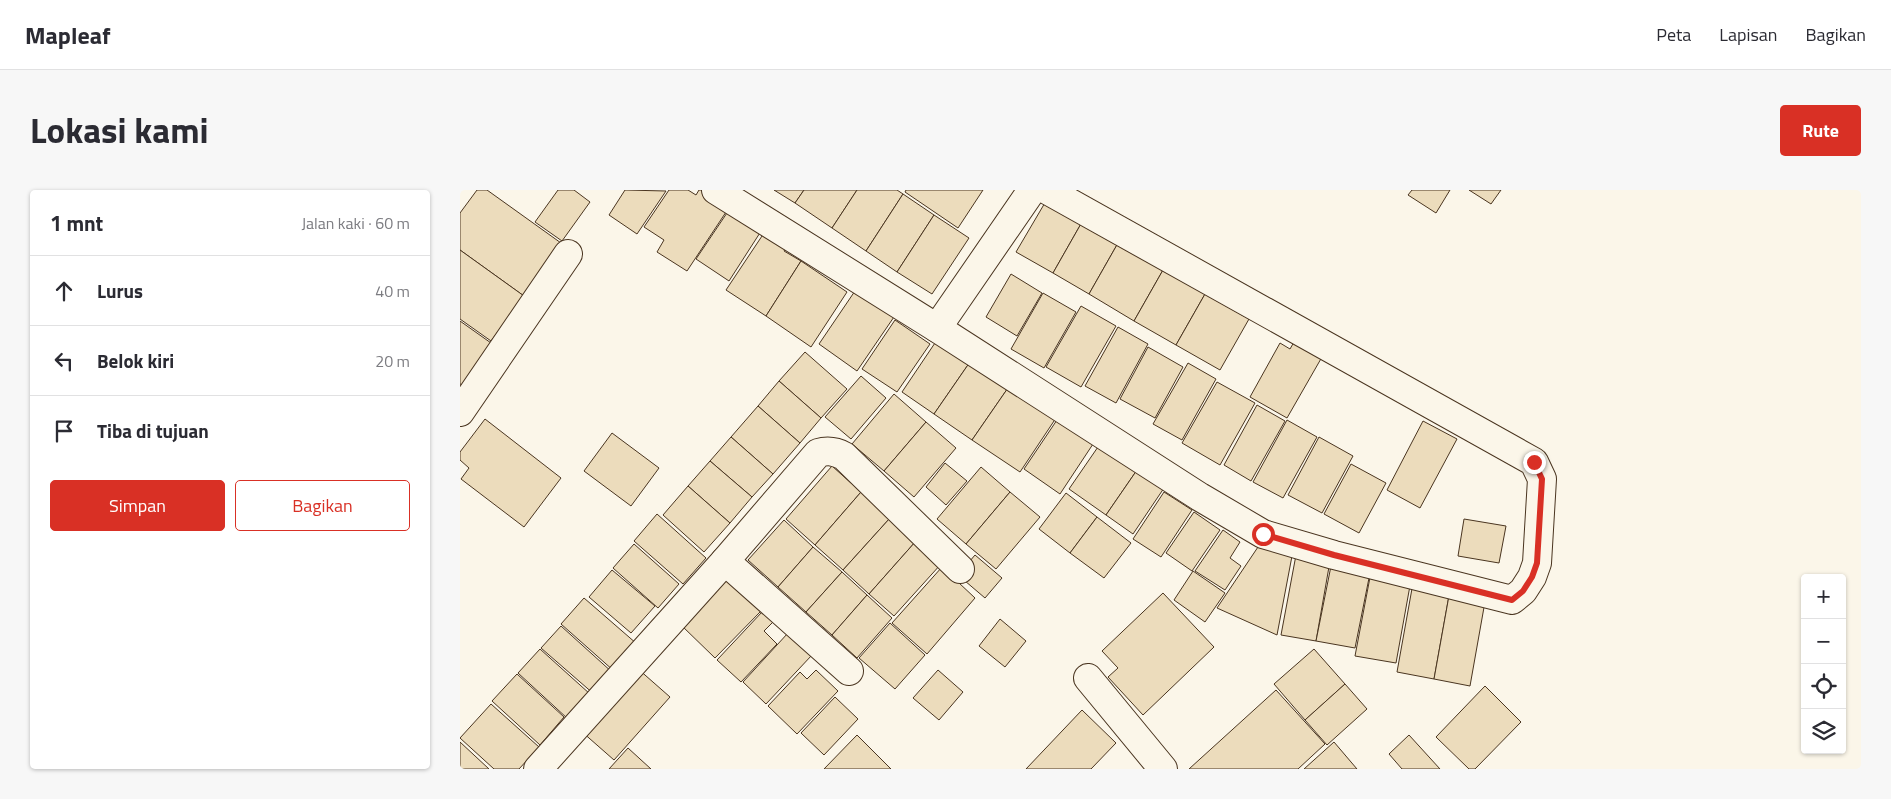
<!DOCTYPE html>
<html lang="id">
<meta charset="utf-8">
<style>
body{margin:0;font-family:"Titillium Web",sans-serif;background:#f7f7f7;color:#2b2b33}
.controls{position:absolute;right:15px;bottom:15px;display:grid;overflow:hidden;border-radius:5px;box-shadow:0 1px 4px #0004}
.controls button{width:45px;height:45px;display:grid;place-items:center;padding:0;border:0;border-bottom:1px solid #e1e1e2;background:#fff;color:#2b2b33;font:25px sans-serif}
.stop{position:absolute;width:15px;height:15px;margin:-11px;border:4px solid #d93025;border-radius:50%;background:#fff}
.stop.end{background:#d93025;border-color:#fff;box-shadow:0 1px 5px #0008}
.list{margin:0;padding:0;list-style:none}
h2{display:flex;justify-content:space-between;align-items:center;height:65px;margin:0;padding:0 20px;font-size:21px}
h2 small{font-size:16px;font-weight:400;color:#7c7c81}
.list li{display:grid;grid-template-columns:32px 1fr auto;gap:15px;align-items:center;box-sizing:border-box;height:70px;padding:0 20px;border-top:1px solid #e1e1e2}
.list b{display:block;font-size:19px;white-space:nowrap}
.list em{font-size:16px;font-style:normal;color:#7c7c81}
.actions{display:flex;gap:10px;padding:15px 20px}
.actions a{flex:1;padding:11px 0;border:1px solid #d93025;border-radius:5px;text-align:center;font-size:18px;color:#d93025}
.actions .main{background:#d93025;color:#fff}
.icon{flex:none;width:28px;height:28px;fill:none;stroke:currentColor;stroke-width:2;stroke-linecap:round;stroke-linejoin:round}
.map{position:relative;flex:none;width:1401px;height:579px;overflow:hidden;border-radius:5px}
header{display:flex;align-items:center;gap:30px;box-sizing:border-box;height:70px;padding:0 25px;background:#fff;border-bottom:1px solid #e1e1e2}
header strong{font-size:24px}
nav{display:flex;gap:28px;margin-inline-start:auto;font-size:18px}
.intro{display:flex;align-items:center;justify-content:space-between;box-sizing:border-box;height:120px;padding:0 30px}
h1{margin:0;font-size:35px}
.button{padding:12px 22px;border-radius:5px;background:#d93025;color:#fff;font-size:18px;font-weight:700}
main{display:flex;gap:30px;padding:0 30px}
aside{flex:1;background:#fff;border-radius:5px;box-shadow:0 1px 4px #0004}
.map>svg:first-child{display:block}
.building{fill:#ecdcbc;stroke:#4a3520}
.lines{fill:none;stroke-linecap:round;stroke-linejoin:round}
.minor-casing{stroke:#4a3520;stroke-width:30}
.minor{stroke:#fbf6e9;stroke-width:28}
.route{stroke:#d93025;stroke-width:6}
</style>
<header>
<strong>Mapleaf</strong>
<nav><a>Peta</a><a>Lapisan</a><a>Bagikan</a></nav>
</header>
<div class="intro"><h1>Lokasi kami</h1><a class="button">Rute</a></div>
<main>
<aside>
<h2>1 mnt<small>Jalan kaki · 60 m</small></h2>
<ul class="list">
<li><svg class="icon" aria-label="ahead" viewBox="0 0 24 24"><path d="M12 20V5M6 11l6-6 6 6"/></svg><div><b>Lurus</b></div><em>40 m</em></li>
<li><svg class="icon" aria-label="left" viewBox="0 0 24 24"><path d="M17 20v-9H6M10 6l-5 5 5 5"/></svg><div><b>Belok kiri</b></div><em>20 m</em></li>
<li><svg class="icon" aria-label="arrive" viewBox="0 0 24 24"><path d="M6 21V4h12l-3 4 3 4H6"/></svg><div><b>Tiba di tujuan</b></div></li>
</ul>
<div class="actions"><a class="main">Simpan</a><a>Bagikan</a></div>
</aside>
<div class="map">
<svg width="1401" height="579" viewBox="0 0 1401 579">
<rect width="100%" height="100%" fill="#fbf6e9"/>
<g class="building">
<path d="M 17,0 L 27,0 L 101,53 L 64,106 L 0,60 L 0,23 Z"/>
<path d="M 98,0 L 114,0 L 130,12 L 102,51 L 75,32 Z"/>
<path d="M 165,0 L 206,1 L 177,44 L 149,25 Z"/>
<path d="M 209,0 L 228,0 L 236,5 L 239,0 L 252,0 L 272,13 L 227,81 L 197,62 L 204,50 L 184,37 Z"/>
<path d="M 314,0 L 344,0 L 335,13 Z"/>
<path d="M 344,0 L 397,0 L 372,38 L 335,13 Z"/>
<path d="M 397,0 L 437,0 L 443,4 L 406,61 L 372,38 Z"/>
<path d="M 446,0 L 523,0 L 498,38 L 445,2 Z"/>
<path d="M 952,0 L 990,0 L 976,23 L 948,5 Z"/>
<path d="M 1009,0 L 1041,0 L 1031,14 Z"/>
<path d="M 443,4 L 474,25 L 437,82 L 406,61 Z"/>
<path d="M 586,11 L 622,32 L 593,83 L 556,62 Z"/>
<path d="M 273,14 L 305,35 L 269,91 L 236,69 Z"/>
<path d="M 474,25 L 509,48 L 472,104 L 437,82 Z"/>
<path d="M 622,32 L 658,53 L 629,104 L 593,83 Z"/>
<path d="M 308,37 L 330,51 L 324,61 L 341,71 L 306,126 L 266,100 Z"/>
<path d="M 658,53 L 703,80 L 674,131 L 629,104 Z"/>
<path d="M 0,60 L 64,106 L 31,151 L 0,129 Z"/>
<path d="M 341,71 L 387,102 L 351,157 L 306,126 Z"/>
<path d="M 703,80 L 745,104 L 716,155 L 674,131 Z"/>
<path d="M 551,84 L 582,103 L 557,146 L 526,127 Z"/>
<path d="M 397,98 L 436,124 L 397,181 L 359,154 Z"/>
<path d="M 583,103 L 616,122 L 584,178 L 551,159 Z"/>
<path d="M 745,104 L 789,129 L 760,180 L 716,155 Z"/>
<path d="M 621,116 L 656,136 L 621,197 L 586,177 Z"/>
<path d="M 435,130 L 470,154 L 437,202 L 402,179 Z"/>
<path d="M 0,131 L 31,153 L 2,195 L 0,194 Z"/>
<path d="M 658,137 L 688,154 L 656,213 L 625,196 Z"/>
<path d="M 838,145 L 866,160 L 827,228 L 790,207 L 820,153 L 830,159 Z"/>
<path d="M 479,147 L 512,169 L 474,224 L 442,202 Z"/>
<path d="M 688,157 L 723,177 L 695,228 L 660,209 Z"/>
<path d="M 345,162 L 387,199 L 361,228 L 319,191 Z"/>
<path d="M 512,169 L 550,195 L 512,250 L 474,224 Z"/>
<path d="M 728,173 L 756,189 L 722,250 L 693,234 Z"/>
<path d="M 401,186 L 426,208 L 391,249 L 365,227 Z"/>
<path d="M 319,191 L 361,228 L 340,253 L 298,216 Z"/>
<path d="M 757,192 L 795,213 L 760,275 L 722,253 Z"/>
<path d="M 550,195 L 596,228 L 560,282 L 512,250 Z"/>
<path d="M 434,204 L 466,232 L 424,281 L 392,254 Z"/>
<path d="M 797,215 L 825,231 L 791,291 L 764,275 Z"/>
<path d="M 298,216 L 340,253 L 313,284 L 271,247 Z"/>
<path d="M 599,227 L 635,251 L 600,304 L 564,279 Z"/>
<path d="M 25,229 L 101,288 L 64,337 L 1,289 L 9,278 L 0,270 L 0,262 Z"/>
<path d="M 827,230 L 857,247 L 823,308 L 793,292 Z"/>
<path d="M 963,231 L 997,249 L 960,318 L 927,300 Z"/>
<path d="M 466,232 L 496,258 L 454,307 L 424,281 Z"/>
<path d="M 152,243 L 199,278 L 171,316 L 124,281 Z"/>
<path d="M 271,247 L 313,284 L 292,307 L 250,271 Z"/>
<path d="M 859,247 L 893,266 L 862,323 L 828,305 Z"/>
<path d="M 640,254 L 677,280 L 646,325 L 609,299 Z"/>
<path d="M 250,271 L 292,307 L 270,333 L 228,296 Z"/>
<path d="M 485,273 L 507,291 L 486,315 L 466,297 Z"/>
<path d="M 891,274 L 926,293 L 899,343 L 864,324 Z"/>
<path d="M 372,276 L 401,302 L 355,355 L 326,329 Z"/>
<path d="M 521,277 L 550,302 L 506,354 L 477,329 Z"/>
<path d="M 677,280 L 704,298 L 673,344 L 646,325 Z"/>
<path d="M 228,296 L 270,333 L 244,362 L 203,325 Z"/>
<path d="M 401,302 L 430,328 L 383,380 L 355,355 Z"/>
<path d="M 550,302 L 580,327 L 536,379 L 506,354 Z"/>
<path d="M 704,302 L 732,320 L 701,367 L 673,349 Z"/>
<path d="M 606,303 L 637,327 L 610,363 L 579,339 Z"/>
<path d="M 734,322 L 760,340 L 732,381 L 706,363 Z"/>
<path d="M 197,324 L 246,368 L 223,394 L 174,351 Z"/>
<path d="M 637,327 L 671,353 L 644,388 L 610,363 Z"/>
<path d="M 430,328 L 456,351 L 409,404 L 383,380 Z"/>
<path d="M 1004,329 L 1046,336 L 1039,373 L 998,366 Z"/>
<path d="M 324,330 L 353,357 L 318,397 L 288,370 Z"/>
<path d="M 763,340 L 780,352 L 770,368 L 781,376 L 765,400 L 735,381 Z"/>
<path d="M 456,351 L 481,374 L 434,426 L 409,404 Z"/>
<path d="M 174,354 L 219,394 L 198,418 L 153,378 Z"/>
<path d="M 353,357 L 382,382 L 346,422 L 318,397 Z"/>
<path d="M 798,357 L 832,366 L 817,445 L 757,418 Z"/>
<path d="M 515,365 L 542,388 L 525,408 L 498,385 Z"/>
<path d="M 836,365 L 870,371 L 856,451 L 821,445 Z"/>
<path d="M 872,371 L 911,378 L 895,458 L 856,451 Z"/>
<path d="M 482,377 L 515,408 L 467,464 L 432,433 Z"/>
<path d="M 152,380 L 195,416 L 171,443 L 129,407 Z"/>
<path d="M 733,381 L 765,403 L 745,432 L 714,410 Z"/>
<path d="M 382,382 L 407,405 L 372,445 L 346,422 Z"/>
<path d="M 911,382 L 951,390 L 936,473 L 895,466 Z"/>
<path d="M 266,387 L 301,421 L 255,468 L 221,435 Z"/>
<path d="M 953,393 L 990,400 L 974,489 L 937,482 Z"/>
<path d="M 990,400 L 1026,406 L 1010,496 L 974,489 Z"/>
<path d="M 703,403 L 754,457 L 683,525 L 648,487 L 658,478 L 642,461 Z"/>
<path d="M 407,405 L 432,428 L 397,468 L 372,445 Z"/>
<path d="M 124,408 L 177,454 L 154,481 L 101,434 Z"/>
<path d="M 302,422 L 313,432 L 304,441 L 317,454 L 281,492 L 257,470 Z"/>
<path d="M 540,429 L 566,451 L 545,477 L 519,456 Z"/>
<path d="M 430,433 L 465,465 L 435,499 L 399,468 Z"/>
<path d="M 101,436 L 153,483 L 135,505 L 81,458 Z"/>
<path d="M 328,443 L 352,465 L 306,514 L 283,492 Z"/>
<path d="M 80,459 L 130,504 L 108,529 L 58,483 Z"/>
<path d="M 854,459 L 885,494 L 845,530 L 814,494 Z"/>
<path d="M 177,478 L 210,507 L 154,570 L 121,541 Z"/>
<path d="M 356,480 L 378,501 L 337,544 L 308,516 L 340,482 L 347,489 Z"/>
<path d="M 478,480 L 503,502 L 479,530 L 453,508 Z"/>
<path d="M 57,484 L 104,527 L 80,555 L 32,511 Z"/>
<path d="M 885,494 L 907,519 L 867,555 L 845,530 Z"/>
<path d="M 1025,496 L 1061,532 L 1015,579 L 1009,579 L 976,547 Z"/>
<path d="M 816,500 L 865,554 L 838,579 L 729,579 Z"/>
<path d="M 375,507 L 398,529 L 364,565 L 341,543 Z"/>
<path d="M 31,514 L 79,557 L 59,579 L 34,579 L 0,548 Z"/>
<path d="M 622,520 L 656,553 L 631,579 L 566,579 Z"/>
<path d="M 397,545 L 431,579 L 364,579 Z"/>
<path d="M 949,545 L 980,579 L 942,579 L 929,564 Z"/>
<path d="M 0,552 L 29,579 L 0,579 Z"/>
<path d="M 874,552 L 897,579 L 844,579 Z"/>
<path d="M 168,558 L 191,579 L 149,579 Z"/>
</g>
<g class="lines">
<g class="minor-casing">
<g id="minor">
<path d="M 256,0 L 477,138 L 740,307 L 803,344 L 874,365 L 1052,410 L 1063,401 L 1072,387 L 1077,373 L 1082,289 L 1074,272 L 587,0"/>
<path d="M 477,138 L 572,0"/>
<path d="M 0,222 L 108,64"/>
<path d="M 265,371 L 389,481"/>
<path d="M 628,488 L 703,579"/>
<path d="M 78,579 L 265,371 L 358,263 C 368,260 375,261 384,266 L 500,379"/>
</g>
</g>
<use href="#minor" class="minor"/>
</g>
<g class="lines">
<path class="route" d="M 803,344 L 874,365 L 1052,410 L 1063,401 L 1072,387 L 1077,373 L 1082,289 L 1074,272"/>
</g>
</svg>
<div class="controls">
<button>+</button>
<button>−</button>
<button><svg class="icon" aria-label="locate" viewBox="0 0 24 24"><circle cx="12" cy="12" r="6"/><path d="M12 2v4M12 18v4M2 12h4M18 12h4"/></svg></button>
<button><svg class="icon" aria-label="layers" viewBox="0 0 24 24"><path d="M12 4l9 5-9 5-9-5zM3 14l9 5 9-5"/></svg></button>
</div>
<div class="stop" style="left:803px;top:344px"></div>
<div class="stop end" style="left:1074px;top:272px"></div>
</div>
</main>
